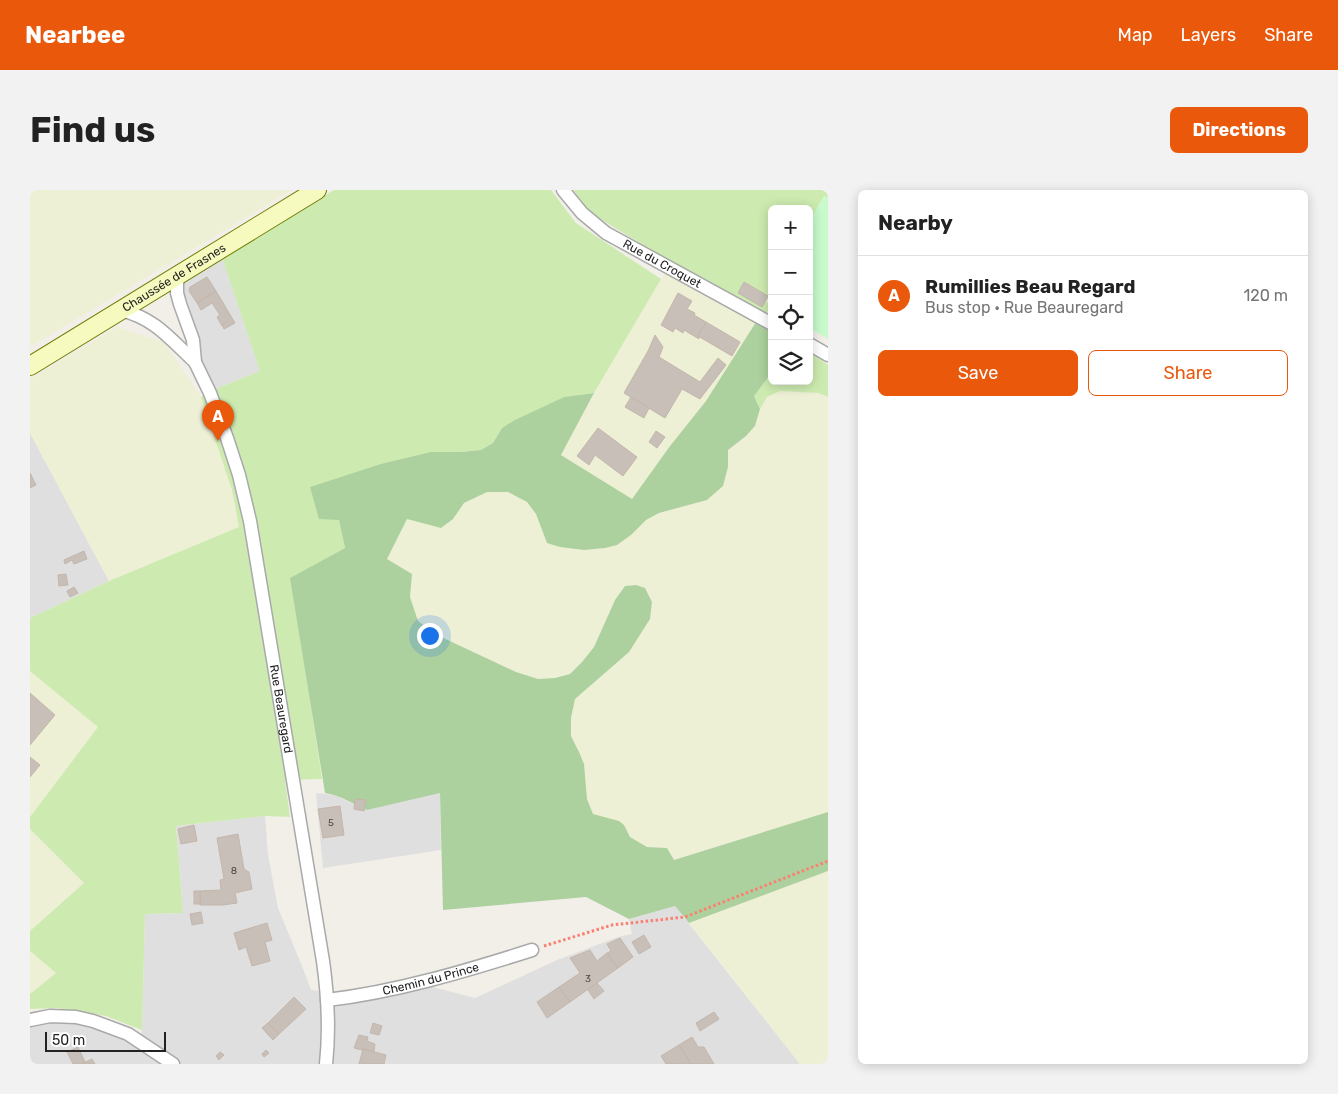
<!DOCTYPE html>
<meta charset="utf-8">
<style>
body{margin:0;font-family:Rubik,sans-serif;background:#f2f2f2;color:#222}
.controls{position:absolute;right:15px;top:15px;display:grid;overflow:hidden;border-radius:8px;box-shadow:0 2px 12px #0003}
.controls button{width:45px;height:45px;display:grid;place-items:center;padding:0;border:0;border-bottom:1px solid #e0e0e0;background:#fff;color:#222;font:25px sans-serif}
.scale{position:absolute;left:15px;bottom:12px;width:121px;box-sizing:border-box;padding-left:5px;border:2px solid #222;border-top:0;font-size:14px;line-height:18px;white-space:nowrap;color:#222;-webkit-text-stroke:4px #fff;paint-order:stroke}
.you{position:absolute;left:399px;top:445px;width:18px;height:18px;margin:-12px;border:4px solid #fff;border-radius:50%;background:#1a73e8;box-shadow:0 0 0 8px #1a73e833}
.badge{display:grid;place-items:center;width:32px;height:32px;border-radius:50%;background:#ea580c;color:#fff;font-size:16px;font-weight:700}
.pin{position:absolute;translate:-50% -41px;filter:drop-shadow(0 1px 2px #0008)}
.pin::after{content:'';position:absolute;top:26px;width:18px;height:15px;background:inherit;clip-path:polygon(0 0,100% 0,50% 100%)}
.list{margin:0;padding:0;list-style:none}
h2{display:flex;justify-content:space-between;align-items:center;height:65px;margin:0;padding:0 20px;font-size:21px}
h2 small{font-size:16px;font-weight:400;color:#767676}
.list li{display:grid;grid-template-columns:32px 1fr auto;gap:15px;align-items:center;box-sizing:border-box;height:80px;padding:0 20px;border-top:1px solid #e0e0e0}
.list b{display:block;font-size:19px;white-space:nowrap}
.list p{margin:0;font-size:16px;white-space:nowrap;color:#767676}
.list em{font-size:16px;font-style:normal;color:#767676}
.actions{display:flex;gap:10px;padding:15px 20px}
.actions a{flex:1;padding:11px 0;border:1px solid #ea580c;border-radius:8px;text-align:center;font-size:18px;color:#ea580c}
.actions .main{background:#ea580c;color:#fff}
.icon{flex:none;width:28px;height:28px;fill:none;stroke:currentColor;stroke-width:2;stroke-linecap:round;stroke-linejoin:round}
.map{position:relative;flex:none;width:798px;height:874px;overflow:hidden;border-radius:8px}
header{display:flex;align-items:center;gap:30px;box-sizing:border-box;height:70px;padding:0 25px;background:#ea580c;color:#fff}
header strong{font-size:24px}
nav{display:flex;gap:28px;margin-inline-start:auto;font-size:18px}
.intro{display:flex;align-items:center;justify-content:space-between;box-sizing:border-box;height:120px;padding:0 30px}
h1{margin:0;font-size:35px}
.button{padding:12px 22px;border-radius:8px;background:#ea580c;color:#fff;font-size:18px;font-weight:700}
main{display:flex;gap:30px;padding:0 30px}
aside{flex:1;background:#fff;border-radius:8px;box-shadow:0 2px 12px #0003}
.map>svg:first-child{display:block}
.residential{fill:#e0dfdf}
.farmland{fill:#eef0d5}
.grass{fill:#cdebb0}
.forest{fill:#add19e}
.park{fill:#c8facc}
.building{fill:#c7bfb8;stroke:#c4b6ab}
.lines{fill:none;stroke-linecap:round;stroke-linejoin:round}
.street-casing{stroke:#a9a9a9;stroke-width:15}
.secondary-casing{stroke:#707d05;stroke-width:20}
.path{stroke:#fa8072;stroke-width:3;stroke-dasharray:2.5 2.5;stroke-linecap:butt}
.street{stroke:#fff;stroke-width:12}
.secondary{stroke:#f7fabf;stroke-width:18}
.labels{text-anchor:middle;stroke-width:4;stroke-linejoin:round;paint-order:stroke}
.number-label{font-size:10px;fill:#4b4948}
.street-label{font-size:12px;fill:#222;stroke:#fff}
</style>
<header>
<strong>Nearbee</strong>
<nav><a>Map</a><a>Layers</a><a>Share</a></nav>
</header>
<div class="intro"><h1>Find us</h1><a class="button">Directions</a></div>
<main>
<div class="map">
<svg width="798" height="874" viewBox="0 0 798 874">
<rect width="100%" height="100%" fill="#f2efe9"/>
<g class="residential">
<path d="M 192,67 L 230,181 L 178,202 L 147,88 Z"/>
<path d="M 0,243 L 79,391 L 0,428 Z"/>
<path d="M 410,602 L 411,660 L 293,678 L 286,603 L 304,605 L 337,620 Z"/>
<path d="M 235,626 L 238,665 L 248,718 L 272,776 L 281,800 L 347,807 L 399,796 L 445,808 L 527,770 L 588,747 L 602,744 L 599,729 L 645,716 L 770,874 L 0,874 L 0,832 L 52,829 L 93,846 L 109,857 L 112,840 L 115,724 L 153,723 L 146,636 Z"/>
</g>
<g class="farmland">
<path d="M 0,0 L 262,0 L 0,157 Z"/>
<path d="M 643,73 L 735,125 L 676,211 L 640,256 L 602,309 L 531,265 L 564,203 L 631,89 Z"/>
<path d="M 87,137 L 134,152 L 171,207 L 202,300 L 209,337 L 79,391 L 0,243 L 0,189 Z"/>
<path d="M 750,201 L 788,203 L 798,207 L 798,622 L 644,670 L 637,658 L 616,657 L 600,647 L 594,635 L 563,624 L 557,609 L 549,562 L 541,546 L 541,528 L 545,509 L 599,462 L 585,410 L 564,457 L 552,472 L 540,484 L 525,488 L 508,489 L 486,482 L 407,445 L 388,431 L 380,407 L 382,384 L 357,369 L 377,329 L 423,329 L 434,313 L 457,302 L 478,302 L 497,312 L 506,324 L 517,353 L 601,345 L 616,330 L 629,323 L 677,310 L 698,277 L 698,260 L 716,246 L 725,236 L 730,219 L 737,207 Z"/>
<path d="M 0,481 L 68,537 L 0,627 Z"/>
<path d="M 0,639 L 54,693 L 0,741 Z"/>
<path d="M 798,681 L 798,874 L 770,874 L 659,733 Z"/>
<path d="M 0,761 L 26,783 L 0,804 Z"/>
</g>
<g class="grass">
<path d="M 304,0 L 521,0 L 546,33 L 631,89 L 564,203 L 534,207 L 472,238 L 463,253 L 451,260 L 431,262 L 401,262 L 309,329 L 315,358 L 261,388 L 292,589 L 255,590 L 260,627 L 235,626 L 146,636 L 153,723 L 115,724 L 112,840 L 76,826 L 27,818 L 0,819 L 0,804 L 26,783 L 0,761 L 0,741 L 54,693 L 0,639 L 0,627 L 68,537 L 0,481 L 0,428 L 79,391 L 209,337 L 202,300 L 171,207 L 178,202 L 230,181 L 192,67 Z"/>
<path d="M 543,0 L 798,0 L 798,8 L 794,6 L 779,33 L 779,19 L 742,19 L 742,101 L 736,112 L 741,116 L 735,125 L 636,69 L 559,22 Z"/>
<path d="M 779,162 L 798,175 L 798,207 L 788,203 L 750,201 L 737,207 L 730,219 L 724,206 L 742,182 L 742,191 L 779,191 Z"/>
</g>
<path class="forest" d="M 728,129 L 742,138 L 742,182 L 724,206 L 730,219 L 725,236 L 716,246 L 698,260 L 698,277 L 693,296 L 677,310 L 629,323 L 616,330 L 601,345 L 587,355 L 575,358 L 554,360 L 530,357 L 517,353 L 506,324 L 497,312 L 478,302 L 457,302 L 434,313 L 423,329 L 411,338 L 377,329 L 357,369 L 382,384 L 380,407 L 388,431 L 407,445 L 486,482 L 508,489 L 525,488 L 540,484 L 552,472 L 564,457 L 585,410 L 595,396 L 606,395 L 615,398 L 622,412 L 620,429 L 599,462 L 545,509 L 541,528 L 541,546 L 549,562 L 554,574 L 557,609 L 563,624 L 589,631 L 594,635 L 600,647 L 617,657 L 637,658 L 644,670 L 798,622 L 798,681 L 659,733 L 645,716 L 599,729 L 556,707 L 413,720 L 410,603 L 337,620 L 312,608 L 304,605 L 295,603 L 260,388 L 315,358 L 309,330 L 289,329 L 280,297 L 351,274 L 401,262 L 431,262 L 451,260 L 463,253 L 472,238 L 485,230 L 534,207 L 564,203 L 531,265 L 602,309 L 640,256 L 676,211 Z"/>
<path class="park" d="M 794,6 L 798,8 L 798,149 L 779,138 L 779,33 Z"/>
<g class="building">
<path d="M 177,87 L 186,101 L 167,113 L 159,101 L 160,97 Z"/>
<path d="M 714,92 L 738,106 L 732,117 L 708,103 Z"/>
<path d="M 186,101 L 205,133 L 194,139 L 193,137 L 194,136 L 193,135 L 192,136 L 187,127 L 190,125 L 182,113 L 171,120 L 167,113 Z"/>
<path d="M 648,103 L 662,111 L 657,119 L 665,123 L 664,125 L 676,132 L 668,146 L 669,147 L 669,149 L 654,140 L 653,143 L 645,138 L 643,142 L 631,135 Z"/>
<path d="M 676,132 L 710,152 L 702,166 L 668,146 Z"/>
<path d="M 625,145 L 633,157 L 629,167 L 670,192 L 688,168 L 696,175 L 670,209 L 652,199 L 635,228 L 594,203 L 618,161 Z"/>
<path d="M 601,207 L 619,218 L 614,228 L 595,217 Z"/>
<path d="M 568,238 L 607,267 L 593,286 L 565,265 L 559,275 L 547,266 Z"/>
<path d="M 626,241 L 635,247 L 627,258 L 619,252 Z"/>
<path d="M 0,283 L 6,295 L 0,298 Z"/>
<path d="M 54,361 L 57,369 L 44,374 L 42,370 L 35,374 L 34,370 Z"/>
<path d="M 36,384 L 38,395 L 29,396 L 28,385 Z"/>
<path d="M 44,397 L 48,403 L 40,407 L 37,401 Z"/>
<path d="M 0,503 L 25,525 L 0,555 Z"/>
<path d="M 0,567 L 10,575 L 0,587 Z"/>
<path d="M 325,609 L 336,610 L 334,621 L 324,619 Z"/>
<path d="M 310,616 L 314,645 L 293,648 L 288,619 Z"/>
<path d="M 164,635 L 167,651 L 151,654 L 148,639 Z"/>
<path d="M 208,644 L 214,679 L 219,682 L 222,699 L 205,703 L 207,713 L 193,715 L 170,715 L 170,701 L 191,700 L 190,690 L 194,689 L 187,648 Z"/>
<rect x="164" y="701" width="6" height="13"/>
<path d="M 171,722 L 173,733 L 162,735 L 160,724 Z"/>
<path d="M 237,733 L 242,750 L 235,752 L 240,771 L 222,776 L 216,757 L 209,760 L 204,743 Z"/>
<path d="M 614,745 L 621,757 L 609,764 L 602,752 Z"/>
<path d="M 590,748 L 603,767 L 588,778 L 577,763 L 581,761 L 577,754 Z"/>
<path d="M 560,760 L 567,771 L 577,763 L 588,778 L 540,812 L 529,797 L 550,783 L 540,768 Z"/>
<path d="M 567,793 L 574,801 L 564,809 L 558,800 Z"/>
<path d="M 529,797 L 540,812 L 517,828 L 507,812 Z"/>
<path d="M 264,807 L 276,819 L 249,844 L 238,833 Z"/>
<path d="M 684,822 L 689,829 L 670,841 L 666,833 Z"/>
<path d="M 238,833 L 249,844 L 243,850 L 232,838 Z"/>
<path d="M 343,833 L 352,836 L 349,845 L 340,843 Z"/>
<path d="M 329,845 L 338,847 L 337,851 L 345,854 L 344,862 L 333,859 L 332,860 L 324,858 Z"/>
<path d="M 662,847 L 668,857 L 674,857 L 684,874 L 661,874 L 649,855 Z"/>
<path d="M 649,855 L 661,874 L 636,874 L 631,866 Z"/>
<path d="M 48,857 L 55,872 L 51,874 L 43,874 L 37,862 Z"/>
<path d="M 333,859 L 356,865 L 354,874 L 329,874 Z"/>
<path d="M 236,860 L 239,863 L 234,867 L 232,864 Z"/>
<path d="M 190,862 L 194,865 L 189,870 L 186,866 Z"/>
<path d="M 62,869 L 65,874 L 51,874 Z"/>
</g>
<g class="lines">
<g class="street-casing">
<g id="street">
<path id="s1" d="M 533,0 L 552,23 L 576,43 L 742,134"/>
<path id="s2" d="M 148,84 L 147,95 L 147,103 L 150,114 L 163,150 L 165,172 L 180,203 L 197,248 L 209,285 L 220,331 L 293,771 C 298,807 300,838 296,874"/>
<path d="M 91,120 C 126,129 140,149 165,172"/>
<path d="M 779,154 L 798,165"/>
<path id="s3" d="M 297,810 C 366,802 436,781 502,760"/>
<path d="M 0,830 L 20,826 L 46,827 L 63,831 L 98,844 L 143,874"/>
</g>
</g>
<g class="secondary-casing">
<g id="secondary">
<path id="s4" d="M 0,176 L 287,0"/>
</g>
</g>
<path class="path" d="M 514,756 L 582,735 L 655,727 L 798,671"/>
<use href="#street" class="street"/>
<use href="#secondary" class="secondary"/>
</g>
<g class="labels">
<g class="number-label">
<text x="301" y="636">5</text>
<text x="204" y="684">8</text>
<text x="558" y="792">3</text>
</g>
<g class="street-label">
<text dy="4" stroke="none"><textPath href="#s1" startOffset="125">Rue du Croquet</textPath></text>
<text dy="4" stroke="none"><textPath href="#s4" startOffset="169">Chaussée de Frasnes</textPath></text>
<text dy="4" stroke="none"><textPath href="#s2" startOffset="450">Rue Beauregard</textPath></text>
<text dy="4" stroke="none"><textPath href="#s3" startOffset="106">Chemin du Prince</textPath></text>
</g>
</g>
</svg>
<div class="controls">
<button>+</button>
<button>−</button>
<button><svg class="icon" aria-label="locate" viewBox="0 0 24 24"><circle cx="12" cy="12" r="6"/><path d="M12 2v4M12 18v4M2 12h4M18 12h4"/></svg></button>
<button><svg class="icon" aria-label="layers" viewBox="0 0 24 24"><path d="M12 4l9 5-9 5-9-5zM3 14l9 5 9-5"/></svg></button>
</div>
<div class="scale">50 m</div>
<div class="you"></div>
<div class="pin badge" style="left:188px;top:251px">A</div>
</div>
<aside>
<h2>Nearby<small></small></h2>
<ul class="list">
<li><span class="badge">A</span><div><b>Rumillies Beau Regard</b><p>Bus stop · Rue Beauregard</p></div><em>120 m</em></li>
</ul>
<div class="actions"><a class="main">Save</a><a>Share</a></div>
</aside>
</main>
